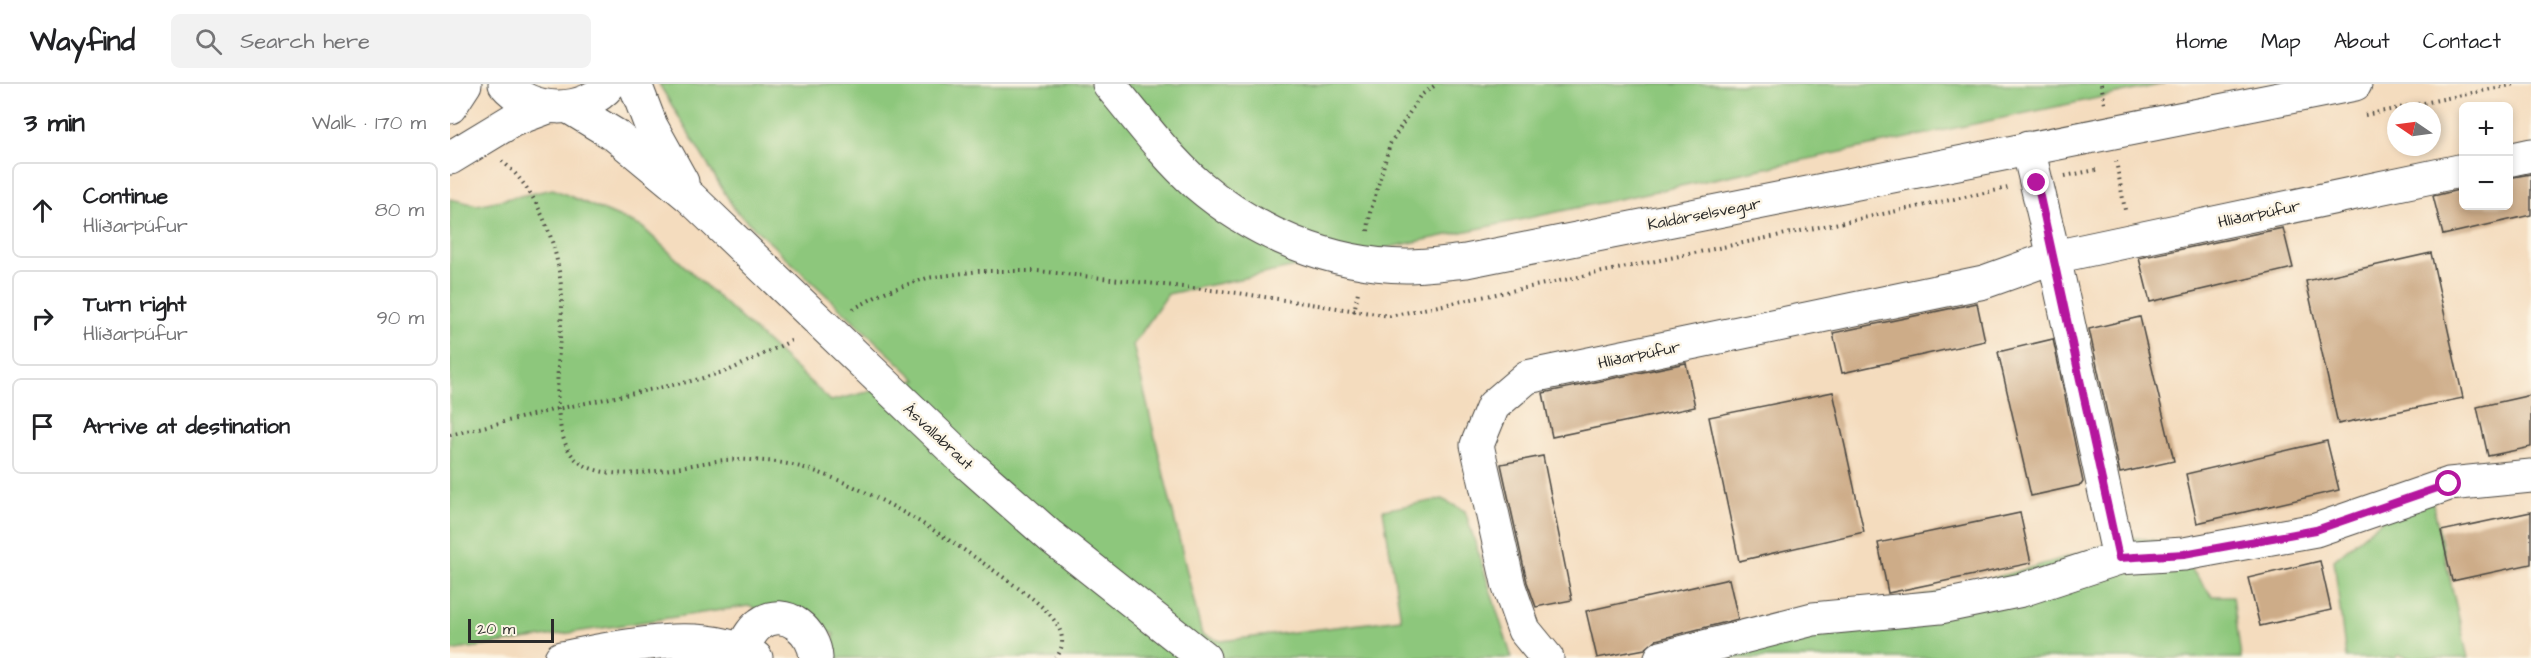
<!DOCTYPE html>
<meta charset="utf-8">
<style>
body{margin:0;font-family:"Architects Daughter",sans-serif;background:#f2f2f2;color:#202124}
.controls{position:absolute;right:18px;top:18px;display:grid;overflow:hidden;border-radius:9px;box-shadow:0 3px 9px #0003}
.controls button{width:54px;height:54px;display:grid;place-items:center;padding:0;border:0;border-bottom:2px solid #e0e0e0;background:#fff;color:#202124;font:30px sans-serif}
.compass{position:absolute;left:1937px;top:18px;width:54px;height:54px;border-radius:50%;background:#fff;box-shadow:0 3px 9px #0003;rotate:283deg}
.scale{position:absolute;left:18px;bottom:15px;width:86px;box-sizing:border-box;padding-left:6px;border:3px solid #2b2b2b;border-top:0;font-size:16px;line-height:21px;white-space:nowrap;color:#2b2b2b;-webkit-text-stroke:4px #fcf5e5;paint-order:stroke}
.stop{position:absolute;width:18px;height:18px;margin:-14px;border:4px solid #b5179e;border-radius:50%;background:#fff}
.stop.end{background:#b5179e;border-color:#fff;box-shadow:0 2px 6px #0008}
.list{margin:0;padding:0;list-style:none}
h2{display:flex;justify-content:space-between;align-items:center;height:78px;margin:0;padding:0 24px;font-size:26px}
h2 small{font-size:20px;font-weight:400;color:#757577}
.list li{display:grid;grid-template-columns:39px 1fr auto;gap:18px;align-items:center;box-sizing:border-box;height:96px;margin:0 12px 12px;padding:0 12px;border:2px solid #e0e0e0;border-radius:9px}
.list b{display:block;font-size:22px;white-space:nowrap}
.list p{margin:0;font-size:20px;white-space:nowrap;color:#757577}
.list em{font-size:20px;font-style:normal;color:#757577}
.icon{flex:none;width:33px;height:33px;fill:none;stroke:currentColor;stroke-width:2;stroke-linecap:round;stroke-linejoin:round}
.map{position:relative;flex:none;width:2081px;height:574px;overflow:hidden}
header{display:flex;align-items:center;gap:36px;box-sizing:border-box;height:84px;padding:0 30px;background:#fff;border-bottom:2px solid #e0e0e0}
header strong{font-size:28px}
nav{display:flex;gap:33px;margin-inline-start:auto;font-size:21px}
.search{width:420px;height:54px;background:#f2f2f2;display:flex;align-items:center;gap:15px;box-sizing:border-box;padding:0 21px;border-radius:9px;color:#757577;font-size:22px}
main{display:flex}
aside{flex:1;background:#fff}
.map>svg:first-child{display:block}
.green{fill:#8dc77b;stroke:#5c7953;stroke-width:1.5}
.building{fill:#cdac88}
.lines{fill:none;stroke-linecap:round;stroke-linejoin:round}
.minor-casing{stroke:#494641;stroke-width:35}
.major-casing{stroke:#494641;stroke-width:35}
.path{stroke:#494641;stroke-width:4;stroke-dasharray:1.5 4.5;stroke-linecap:butt}
.minor{stroke:#fff;stroke-width:33}
.major{stroke:#fff;stroke-width:33}
.route{stroke:#b5179e;stroke-width:8}
.labels{text-anchor:middle;stroke-width:5;stroke-linejoin:round;paint-order:stroke}
.street-label{font-size:16px;fill:#2b2b2b;stroke:#fcf5e5}
</style>
<header>
<strong>Wayfind</strong>
<div class="search"><svg class="icon" aria-label="search" viewBox="0 0 24 24"><circle cx="10" cy="10" r="6"/><path d="M15 15l6 6"/></svg>Search here</div>
<nav><a>Home</a><a>Map</a><a>About</a><a>Contact</a></nav>
</header>
<main>
<aside>
<h2>3 min<small>Walk · 170 m</small></h2>
<ul class="list">
<li><svg class="icon" aria-label="ahead" viewBox="0 0 24 24"><path d="M12 20V5M6 11l6-6 6 6"/></svg><div><b>Continue</b><p>Hlíðarþúfur</p></div><em>80 m</em></li>
<li><svg class="icon" aria-label="right" viewBox="0 0 24 24"><path d="M7 20v-9h11M14 6l5 5-5 5"/></svg><div><b>Turn right</b><p>Hlíðarþúfur</p></div><em>90 m</em></li>
<li><svg class="icon" aria-label="arrive" viewBox="0 0 24 24"><path d="M6 21V4h12l-3 4 3 4H6"/></svg><div><b>Arrive at destination</b></div></li>
</ul>
</aside>
<div class="map">
<svg width="2081" height="574" viewBox="0 0 2081 574">
<rect width="100%" height="100%" fill="#fcf5e5"/>
<filter id="ink" filterUnits="userSpaceOnUse"><feTurbulence type="fractalNoise" baseFrequency=".0167" numOctaves="2"/><feDisplacementMap in="SourceGraphic" scale="12" xChannelSelector="R" yChannelSelector="G"/><feConvolveMatrix kernelMatrix="1 2 1 2 8 2 1 2 1" color-interpolation-filters="sRGB"/></filter>
<filter id="wash" filterUnits="userSpaceOnUse"><feTurbulence type="fractalNoise" baseFrequency=".008" numOctaves="4" result="noise"/><feDisplacementMap in="SourceGraphic" scale="24" xChannelSelector="R" yChannelSelector="G"/><feGaussianBlur stdDeviation="1.35" result="paint"/><feColorMatrix in="noise" values="0 0 0 0 0 0 0 0 0 0 0 0 0 0 0 0 0 1.4 0 .05"/><feComposite in="paint" operator="in"/></filter>
<g filter="url(#wash)">
<rect width="100%" height="100%" fill="#f4dcbe"/>
<g class="green">
<path d="M 209,0 L 1714,0 L 718,210 L 683,261 L 752,551 L 771,557 L 951,535 L 933,426 L 992,415 L 1015,427 L 1062,574 L 382,574 L 384,550 L 298,522 L 0,567 L 0,115 L 27,121 L 103,105 L 192,143 L 381,317 L 467,296 L 285,126 Z"/>
<path d="M 1982,416 L 2018,574 L 1961,574 L 1948,571 L 1946,574 L 1896,574 L 1884,476 L 1938,431 Z"/>
<path d="M 1680,453 L 1721,459 L 1762,512 L 1783,512 L 1791,574 L 1205,574 C 1365,538 1525,505 1680,453 Z"/>
</g>
<g id="blocks">
<g class="building">
<path d="M 2081,90 L 2081,131 L 1993,151 L 1983,112 L 2013,105 L 2013,122 L 2058,122 L 2058,94 Z"/>
<path d="M 1833,144 L 1843,184 L 1700,218 L 1689,174 Z"/>
<path d="M 1981,169 L 2013,314 L 1888,340 L 1856,197 Z"/>
<path d="M 1527,219 L 1535,257 L 1392,289 L 1383,249 Z"/>
<path d="M 1690,233 L 1724,377 L 1670,389 L 1639,245 Z"/>
<path d="M 1603,255 L 1633,398 L 1631,401 L 1581,412 L 1548,268 Z"/>
<path d="M 1236,279 L 1245,323 L 1102,353 L 1093,309 Z"/>
<path d="M 1383,308 L 1414,448 L 1289,477 L 1259,333 Z"/>
<path d="M 2081,311 L 2081,363 L 2038,372 L 2027,323 Z"/>
<path d="M 1877,357 L 1889,406 L 1747,439 L 1736,390 Z"/>
<path d="M 1093,372 L 1122,516 L 1086,523 L 1077,498 L 1051,380 Z"/>
<path d="M 2081,428 L 2081,480 L 2002,497 L 1991,447 Z"/>
<path d="M 1570,429 L 1581,479 L 1438,509 L 1428,459 Z"/>
<path d="M 1870,477 L 1881,526 L 1810,542 L 1798,494 Z"/>
<path d="M 1279,495 L 1288,535 L 1206,556 L 1195,565 L 1147,574 L 1136,527 Z"/>
</g>
</g>
</g>
<g filter="url(#ink)">
<use href="#blocks" fill-opacity="0" stroke="#494641" stroke-width="1.5"/>
<g class="lines">
<g class="minor-casing">
<g id="minor">
<path d="M 659,0 C 687,33 714,71 747,100 C 804,149 880,181 956,182 C 976,182 996,179 1016,177 L 1905,0"/>
<path d="M 1578,64 L 1604,173 L 1669,474"/>
<path d="M 2058,76 L 2081,71"/>
<path d="M 291,566 C 296,558 302,545 310,540 C 336,521 365,549 366,574"/>
<path d="M 111,574 C 167,564 255,541 306,574"/>
<path d="M 1097,574 L 1074,546 L 1059,503 L 1027,361 L 1043,322 L 1077,293 L 1534,198 L 1604,173 L 2014,86"/>
<path d="M 1211,574 L 1363,535 L 1490,523 L 1572,506 L 1669,474 L 1734,470 L 1866,446 L 1999,400 L 2081,392"/>
</g>
</g>
<g class="major-casing">
<g id="major">
<path d="M 55,0 C 80,30 135,31 160,0"/>
<path d="M 185,0 L 201,42 L 232,98"/>
<path d="M 0,23 L 15,0"/>
<path d="M 119,23 L 165,51 L 240,113 L 515,377 L 600,452 L 754,574"/>
<path d="M 0,74 L 63,36 L 98,23"/>
</g>
</g>
<g class="path">
<path d="M 1651,0 L 1655,20"/>
<path d="M 1915,31 L 2066,0"/>
<path d="M 52,77 C 90,108 110,166 112,215 C 113,254 92,357 132,380 C 169,402 233,380 275,376 C 288,375 302,376 315,377 C 396,381 519,467 583,515 C 601,530 623,551 606,574"/>
<path d="M 1666,77 L 1675,126"/>
<path d="M 1615,92 L 1646,86"/>
<path d="M 918,147 L 920,129 L 940,60 L 970,12 L 987,0"/>
<path d="M 403,225 L 435,208 L 477,194 L 529,187 L 588,187 L 788,209 L 940,232 L 1558,104"/>
<path d="M 904,228 L 908,208"/>
<path d="M 0,351 L 107,325 L 242,297 L 280,286 L 345,255"/>
</g>
<use href="#minor" class="minor"/>
<use href="#major" class="major"/>
</g>
</g>
<g class="lines" filter="url(#ink)">
<path class="route" d="M 1587,99 L 1669,474 L 1734,470 L 1866,446 L 1999,400"/>
</g>
<g class="labels">
<g class="street-label">
<text transform="translate(1254 129) rotate(-11)" y="6">Kaldárselsvegur</text>
<text transform="translate(1809 129) rotate(-12)" y="6">Hlíðarþúfur</text>
<text transform="translate(1189 270) rotate(-12)" y="6">Hlíðarþúfur</text>
<text transform="translate(489 352) rotate(43)" y="6">Ásvallabraut</text>
</g>
</g>
</svg>
<div class="controls">
<button>+</button>
<button>−</button>
</div>
<svg class="compass" viewBox="-18 -18 36 36"><path d="M0-13l5 13h-10z" fill="#e53935"/><path d="M0 13l5-13h-10z" fill="#757577"/></svg>
<div class="scale">20 m</div>
<div class="stop" style="left:1999px;top:400px"></div>
<div class="stop end" style="left:1587px;top:99px"></div>
</div>
</main>
